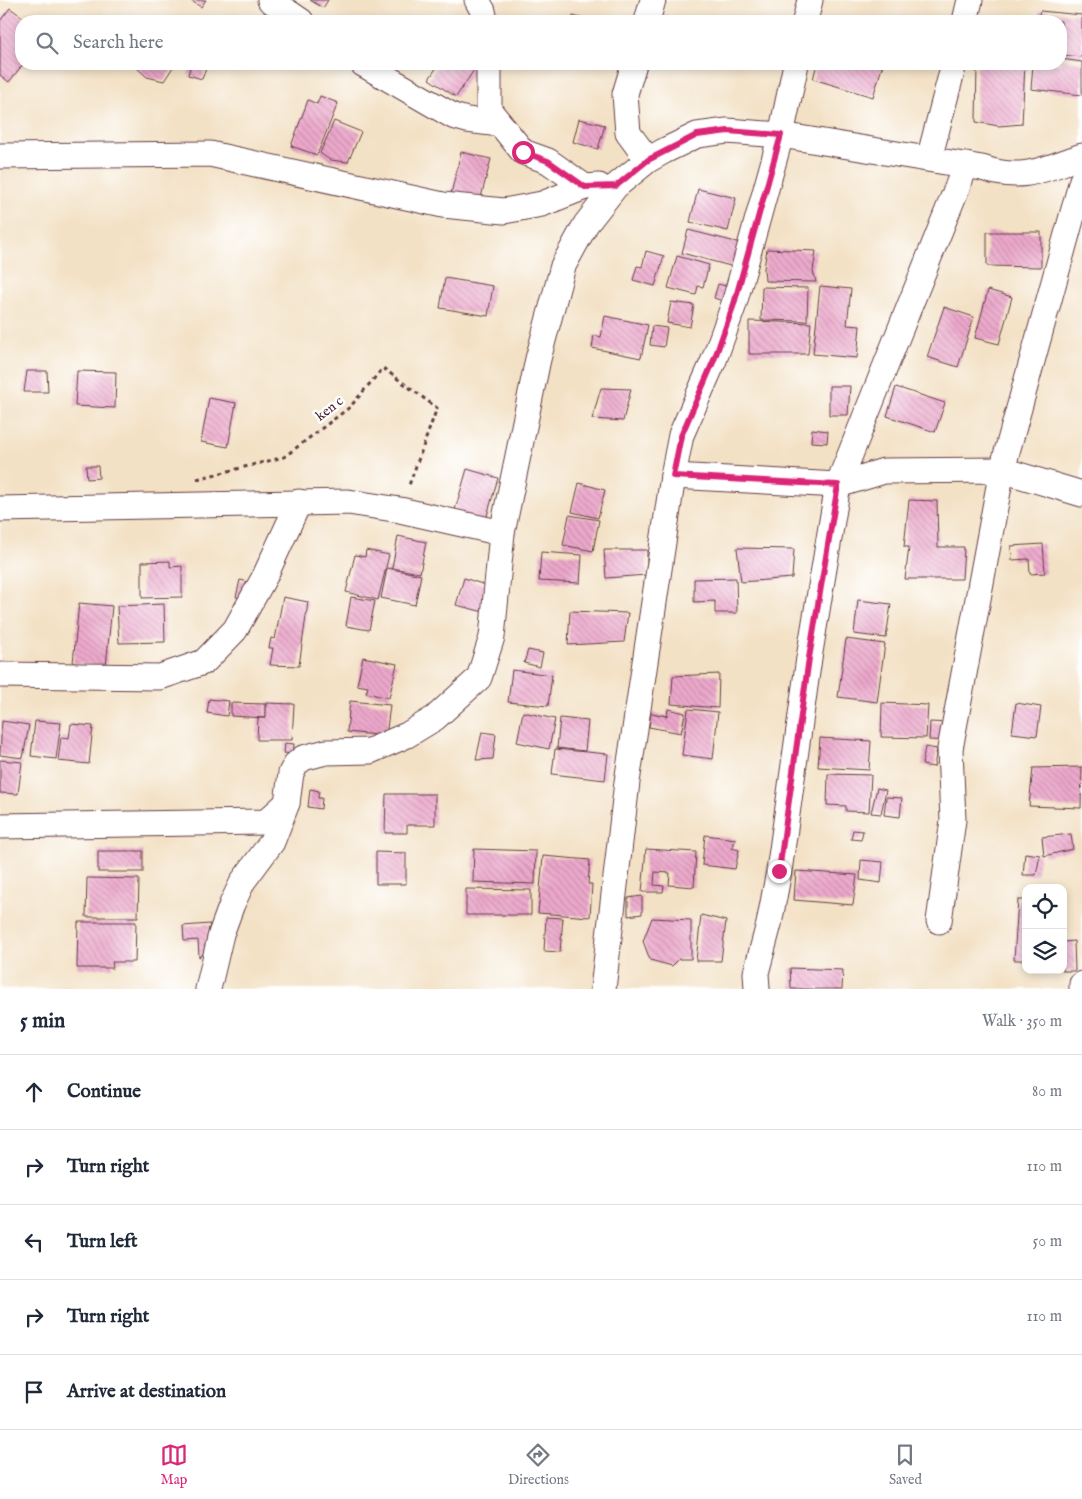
<!DOCTYPE html>
<meta charset="utf-8">
<style>
body{margin:0;font-family:"IM FELL English",serif;background:#f2f2f3;color:#1f2937}
.controls{position:absolute;right:15px;bottom:15px;display:grid;overflow:hidden;border-radius:10px;box-shadow:0 2px 8px #0003}
.controls button{width:45px;height:45px;display:grid;place-items:center;padding:0;border:0;border-bottom:1px solid #e0e1e3;background:#fff;color:#1f2937;font:25px sans-serif}
.stop{position:absolute;width:15px;height:15px;margin:-11px;border:4px solid #db2777;border-radius:50%;background:#fff}
.stop.end{background:#db2777;border-color:#fff;box-shadow:0 1px 5px #0008}
.list{margin:0;padding:0;list-style:none}
h2{display:flex;justify-content:space-between;align-items:center;height:65px;margin:0;padding:0 20px;font-size:21px}
h2 small{font-size:16px;font-weight:400;color:#747a83}
.list li{display:grid;grid-template-columns:32px 1fr auto;gap:15px;align-items:center;box-sizing:border-box;height:75px;padding:0 20px;border-top:1px solid #e0e1e3}
.list b{display:block;font-size:19px;white-space:nowrap}
.list em{font-size:16px;font-style:normal;color:#747a83}
.icon{flex:none;width:28px;height:28px;fill:none;stroke:currentColor;stroke-width:2;stroke-linecap:round;stroke-linejoin:round}
.map{position:relative;flex:none;width:1082px;height:989px;overflow:hidden}
.search{position:absolute;background:#fff;box-shadow:0 2px 8px #0003;left:15px;right:15px;top:15px;height:55px;display:flex;align-items:center;gap:12px;box-sizing:border-box;padding:0 18px;border-radius:20px;color:#747a83;font-size:19px}
.sheet{height:440px;background:#fff}
nav{display:flex;justify-content:space-around;align-items:center;box-sizing:border-box;height:70px;border-top:1px solid #e0e1e3;background:#fff;font-size:14px;color:#747a83}
nav a{display:grid;justify-items:center;gap:2px}
nav .on{color:#db2777}
.map>svg:first-child{display:block}
.building{fill:url(#building-back-hatch)}
.lines{fill:none;stroke-linecap:round;stroke-linejoin:round}
.minor-casing{stroke:#633c42;stroke-width:27}
.path{stroke:#633c42;stroke-width:3;stroke-dasharray:4 4;stroke-linecap:butt}
.minor{stroke:#fff;stroke-width:25}
.route{stroke:#db2777;stroke-width:6}
.labels{text-anchor:middle;stroke-width:5;stroke-linejoin:round;paint-order:stroke}
.street-label{font-size:14px;fill:#4a1f2b;stroke:#fff}
</style>
<div class="map">
<svg width="1082" height="989" viewBox="0 0 1082 989">
<defs>
<pattern id="building-back-hatch" width="6" height="6" patternUnits="userSpaceOnUse" patternTransform="scale(1.25)"><rect width="6" height="6" fill="#eda9cc"/><path d="M-1 5l2 2M0 0l6 6M5-1l2 2" fill="none" stroke="#c289a6"/></pattern>
</defs>
<rect width="100%" height="100%" fill="#fff"/>
<filter id="ink" filterUnits="userSpaceOnUse"><feTurbulence type="fractalNoise" baseFrequency=".02" numOctaves="2"/><feDisplacementMap in="SourceGraphic" scale="10" xChannelSelector="R" yChannelSelector="G"/><feConvolveMatrix kernelMatrix="1 2 1 2 8 2 1 2 1" color-interpolation-filters="sRGB"/></filter>
<filter id="wash" filterUnits="userSpaceOnUse"><feTurbulence type="fractalNoise" baseFrequency=".0096" numOctaves="4" result="noise"/><feDisplacementMap in="SourceGraphic" scale="20" xChannelSelector="R" yChannelSelector="G"/><feGaussianBlur stdDeviation="1.12" result="paint"/><feColorMatrix in="noise" values="0 0 0 0 0 0 0 0 0 0 0 0 0 0 0 0 0 1.4 0 .05"/><feComposite in="paint" operator="in"/></filter>
<g filter="url(#wash)">
<rect width="100%" height="100%" fill="#f3e1c5"/>
<g id="blocks">
<g class="building">
<path d="M 190,0 L 206,0 L 201,7 Z"/>
<path d="M 310,0 L 328,0 L 323,8 Z"/>
<path d="M 10,8 L 28,21 L 21,21 L 23,64 L 9,82 L 0,75 L 0,21 Z"/>
<path d="M 1040,11 L 1082,15 L 1082,57 L 1061,55 L 1061,21 L 1037,21 Z"/>
<path d="M 573,16 L 591,21 L 572,21 Z"/>
<path d="M 663,17 L 699,20 L 699,21 L 662,21 Z"/>
<path d="M 1061,59 L 1082,62 L 1082,95 L 1031,89 L 1033,64 L 1061,64 Z"/>
<path d="M 139,64 L 175,64 L 164,81 L 147,77 L 137,68 Z"/>
<path d="M 191,64 L 207,66 L 202,79 L 188,75 Z"/>
<path d="M 439,64 L 478,64 L 456,97 L 429,79 Z"/>
<path d="M 817,64 L 883,64 L 873,97 L 813,79 Z"/>
<path d="M 977,64 L 1025,64 L 1022,124 L 999,126 L 976,122 Z"/>
<path d="M 320,96 L 338,103 L 317,155 L 291,146 L 308,100 L 317,104 Z"/>
<path d="M 579,119 L 605,125 L 598,149 L 573,142 Z"/>
<path d="M 334,121 L 361,132 L 348,162 L 330,160 L 320,153 Z"/>
<path d="M 461,152 L 491,159 L 479,205 L 450,198 Z"/>
<path d="M 698,189 L 736,198 L 728,231 L 690,222 Z"/>
<path d="M 688,230 L 740,243 L 734,267 L 682,253 Z"/>
<path d="M 987,232 L 1041,232 L 1041,267 L 987,266 Z"/>
<path d="M 767,249 L 816,251 L 813,271 L 816,282 L 765,281 L 764,268 Z"/>
<path d="M 646,251 L 664,256 L 655,286 L 633,280 L 637,266 L 642,267 Z"/>
<path d="M 677,256 L 709,265 L 703,287 L 698,286 L 696,295 L 668,288 Z"/>
<path d="M 445,278 L 493,286 L 488,316 L 440,308 Z"/>
<path d="M 718,284 L 733,288 L 729,303 L 714,298 Z"/>
<path d="M 820,286 L 851,289 L 847,325 L 860,326 L 857,358 L 813,354 Z"/>
<path d="M 762,287 L 808,288 L 807,321 L 761,320 Z"/>
<path d="M 988,290 L 1012,297 L 999,344 L 975,338 Z"/>
<path d="M 671,302 L 694,305 L 690,327 L 667,323 Z"/>
<path d="M 944,307 L 974,317 L 958,367 L 927,357 Z"/>
<path d="M 605,316 L 648,325 L 641,358 L 592,348 L 594,335 L 601,337 Z"/>
<path d="M 749,321 L 811,323 L 808,354 L 749,354 Z"/>
<path d="M 652,326 L 667,328 L 664,347 L 650,345 Z"/>
<path d="M 27,371 L 47,371 L 48,392 L 24,392 Z"/>
<path d="M 77,371 L 116,372 L 115,408 L 75,406 Z"/>
<path d="M 829,386 L 850,386 L 848,415 L 829,415 Z"/>
<path d="M 896,387 L 945,403 L 935,432 L 887,416 Z"/>
<path d="M 601,388 L 631,389 L 623,421 L 592,419 Z"/>
<path d="M 209,398 L 236,403 L 228,447 L 201,442 Z"/>
<path d="M 812,429 L 828,431 L 827,443 L 811,442 Z"/>
<path d="M 86,466 L 98,466 L 99,478 L 87,479 Z"/>
<path d="M 467,469 L 498,478 L 484,526 L 453,517 Z"/>
<path d="M 579,483 L 605,490 L 598,518 L 572,512 Z"/>
<path d="M 909,500 L 937,501 L 938,547 L 964,547 L 962,579 L 905,579 L 909,547 L 904,547 Z"/>
<path d="M 569,515 L 599,520 L 593,551 L 563,545 Z"/>
<path d="M 398,536 L 426,542 L 420,573 L 392,568 Z"/>
<path d="M 1043,544 L 1045,573 L 1030,574 L 1029,559 L 1012,560 L 1011,546 Z"/>
<path d="M 737,548 L 794,549 L 792,578 L 741,582 Z"/>
<path d="M 366,550 L 389,555 L 378,600 L 346,592 L 355,555 L 365,557 Z"/>
<path d="M 604,550 L 647,550 L 647,575 L 606,578 Z"/>
<path d="M 541,552 L 582,555 L 580,583 L 539,581 Z"/>
<path d="M 170,561 L 170,567 L 182,566 L 182,597 L 142,598 L 142,562 Z"/>
<path d="M 387,568 L 421,575 L 415,605 L 381,598 Z"/>
<path d="M 464,578 L 491,587 L 484,612 L 456,605 Z"/>
<path d="M 736,578 L 737,613 L 715,613 L 715,601 L 694,602 L 694,579 Z"/>
<path d="M 240,580 L 253,583 L 249,599 L 236,597 Z"/>
<path d="M 283,597 L 308,602 L 299,666 L 270,665 L 273,648 L 269,648 L 271,638 L 275,639 Z"/>
<path d="M 351,597 L 375,601 L 369,630 L 346,626 Z"/>
<path d="M 858,600 L 891,604 L 886,638 L 854,634 Z"/>
<path d="M 79,603 L 112,606 L 106,666 L 73,663 Z"/>
<path d="M 164,604 L 165,642 L 119,643 L 117,606 Z"/>
<path d="M 570,611 L 628,613 L 624,642 L 568,645 Z"/>
<path d="M 846,639 L 885,644 L 877,702 L 838,697 Z"/>
<path d="M 528,650 L 543,653 L 540,667 L 524,663 Z"/>
<path d="M 363,657 L 397,664 L 389,698 L 366,693 L 368,687 L 357,685 Z"/>
<path d="M 512,670 L 552,675 L 548,706 L 508,702 Z"/>
<path d="M 719,674 L 718,708 L 671,704 L 673,676 Z"/>
<path d="M 209,699 L 229,701 L 227,716 L 207,713 Z"/>
<path d="M 350,701 L 390,705 L 386,736 L 347,732 Z"/>
<path d="M 231,703 L 265,704 L 265,718 L 231,716 Z"/>
<path d="M 266,703 L 294,704 L 292,740 L 257,740 L 258,718 L 266,718 Z"/>
<path d="M 882,703 L 928,705 L 926,738 L 881,737 Z"/>
<path d="M 1016,703 L 1041,707 L 1037,736 L 1012,733 Z"/>
<path d="M 668,709 L 685,713 L 681,733 L 649,727 L 651,713 L 667,716 Z"/>
<path d="M 688,709 L 718,712 L 713,759 L 682,755 Z"/>
<path d="M 523,712 L 555,719 L 549,749 L 517,742 Z"/>
<path d="M 560,718 L 588,721 L 585,751 L 557,748 Z"/>
<path d="M 2,721 L 29,725 L 23,758 L 0,755 Z"/>
<path d="M 35,721 L 61,723 L 56,759 L 31,756 Z"/>
<path d="M 930,722 L 950,723 L 949,741 L 929,740 Z"/>
<path d="M 71,724 L 93,726 L 89,764 L 58,761 L 61,737 L 69,738 Z"/>
<path d="M 482,732 L 496,734 L 493,759 L 476,760 Z"/>
<path d="M 820,738 L 871,741 L 869,770 L 818,767 Z"/>
<path d="M 285,743 L 294,744 L 293,754 L 284,753 Z"/>
<path d="M 925,747 L 937,749 L 934,767 L 922,765 Z"/>
<path d="M 555,749 L 608,754 L 605,780 L 552,774 Z"/>
<path d="M 0,760 L 22,762 L 18,794 L 0,793 Z"/>
<path d="M 1082,767 L 1081,808 L 1029,806 L 1033,768 Z"/>
<path d="M 828,774 L 871,775 L 869,812 L 846,811 L 846,806 L 827,805 Z"/>
<path d="M 877,788 L 886,790 L 881,814 L 871,813 Z"/>
<path d="M 310,789 L 319,791 L 318,798 L 322,798 L 321,809 L 308,807 Z"/>
<path d="M 386,794 L 435,794 L 435,825 L 407,825 L 407,833 L 385,833 Z"/>
<path d="M 886,797 L 902,798 L 900,817 L 884,815 Z"/>
<path d="M 853,830 L 863,831 L 861,840 L 851,839 Z"/>
<path d="M 1071,834 L 1073,849 L 1044,856 L 1042,837 Z"/>
<path d="M 705,835 L 736,839 L 732,848 L 739,850 L 735,869 L 702,865 Z"/>
<path d="M 474,849 L 536,851 L 535,884 L 473,882 Z"/>
<path d="M 646,849 L 696,852 L 694,887 L 669,885 L 670,873 L 655,872 L 654,885 L 664,886 L 663,892 L 642,892 Z"/>
<rect x="98" y="851" width="45" height="21"/>
<path d="M 376,852 L 406,853 L 406,884 L 376,884 Z"/>
<path d="M 1025,853 L 1040,855 L 1036,875 L 1023,875 Z"/>
<path d="M 543,856 L 590,860 L 588,884 L 592,884 L 590,917 L 538,913 Z"/>
<path d="M 861,860 L 883,862 L 881,883 L 860,880 Z"/>
<path d="M 796,871 L 857,875 L 853,905 L 794,900 Z"/>
<path d="M 87,878 L 139,879 L 138,917 L 86,917 Z"/>
<path d="M 466,889 L 531,890 L 531,915 L 466,915 Z"/>
<path d="M 642,896 L 642,914 L 628,916 L 628,898 Z"/>
<path d="M 1018,900 L 1026,900 L 1026,960 L 1014,960 Z"/>
<path d="M 701,915 L 726,921 L 721,961 L 696,961 Z"/>
<path d="M 546,917 L 563,918 L 560,952 L 544,951 Z"/>
<path d="M 652,918 L 691,920 L 691,959 L 679,959 L 672,966 L 650,960 L 643,941 Z"/>
<path d="M 78,922 L 136,922 L 135,962 L 112,962 L 113,968 L 77,968 Z"/>
<path d="M 210,924 L 203,954 L 199,957 L 198,940 L 184,941 L 183,926 Z"/>
<path d="M 1074,941 L 1075,971 L 1063,971 L 1063,942 Z"/>
<path d="M 790,968 L 843,970 L 842,989 L 791,989 Z"/>
</g>
</g>
</g>
<g filter="url(#ink)">
<use href="#blocks" fill-opacity="0" stroke="#633c42" stroke-width="1"/>
<g class="lines">
<g class="minor-casing">
<g id="minor">
<path d="M 270,0 L 301,21"/>
<path d="M 477,0 L 483,11 L 485,21"/>
<path d="M 647,21 L 653,0"/>
<path d="M 805,21 L 810,0"/>
<path d="M 965,21 L 970,0"/>
<path d="M 363,64 L 453,116 L 467,120 L 500,124"/>
<path d="M 489,64 L 489,110 L 523,152 L 548,161 L 585,187 L 599,186"/>
<path d="M 634,64 L 625,94 L 628,133 L 648,160"/>
<path d="M 0,156 L 210,154 L 443,205 L 504,211 L 542,204 L 585,187"/>
<path d="M 929,159 L 954,64"/>
<path d="M 673,476 L 838,485 L 884,471 L 1002,470 L 1082,494"/>
<path d="M 0,509 L 348,502 L 400,510 L 502,533"/>
<path d="M 0,675 L 160,677 L 204,662 L 235,630 L 265,576 L 299,502"/>
<path d="M 0,826 L 266,822 L 287,803"/>
<path d="M 939,921 L 953,820 L 950,749 L 1002,470 L 1082,180"/>
<path d="M 208,989 L 221,934 L 232,904 L 243,881 L 272,842 L 287,803 L 291,773 L 296,764 L 303,758 L 326,752 L 370,751 L 407,735 L 435,718 L 479,678 L 492,637 L 502,533 L 538,359 L 563,266 L 586,224 L 616,186 L 648,160 L 664,151 L 697,135 L 727,131 L 781,135 L 982,168 C 1022,182 1044,169 1082,156"/>
<path d="M 603,989 L 627,782 L 673,476 L 681,435 L 714,360 L 734,304 L 781,135 L 796,64"/>
<path d="M 757,989 L 756,973 L 769,924 L 779,871 L 809,658 L 838,485 L 966,165"/>
<path d="M 1082,989 L 1082,984"/>
</g>
</g>
<path class="path" d="M 197,479 L 284,457 L 350,407 L 383,368 L 437,408 L 408,488"/>
<use href="#minor" class="minor"/>
</g>
</g>
<g class="lines" filter="url(#ink)">
<path class="route" d="M 523,152 L 548,161 L 585,187 L 616,186 L 648,160 L 697,135 L 728,131 L 781,135 L 734,304 L 714,360 L 681,436 L 673,476 L 838,485 L 809,658 L 779,871"/>
</g>
<g class="labels">
<g class="street-label">
<text transform="translate(329 408) rotate(-38)" y="5">ken c</text>
</g>
</g>
</svg>
<div class="controls">
<button><svg class="icon" aria-label="locate" viewBox="0 0 24 24"><circle cx="12" cy="12" r="6"/><path d="M12 2v4M12 18v4M2 12h4M18 12h4"/></svg></button>
<button><svg class="icon" aria-label="layers" viewBox="0 0 24 24"><path d="M12 4l9 5-9 5-9-5zM3 14l9 5 9-5"/></svg></button>
</div>
<div class="stop" style="left:523px;top:152px"></div>
<div class="stop end" style="left:779px;top:871px"></div>
<div class="search"><svg class="icon" aria-label="search" viewBox="0 0 24 24"><circle cx="10" cy="10" r="6"/><path d="M15 15l6 6"/></svg>Search here</div>
</div>
<section class="sheet">
<h2>5 min<small>Walk · 350 m</small></h2>
<ul class="list">
<li><svg class="icon" aria-label="ahead" viewBox="0 0 24 24"><path d="M12 20V5M6 11l6-6 6 6"/></svg><div><b>Continue</b></div><em>80 m</em></li>
<li><svg class="icon" aria-label="right" viewBox="0 0 24 24"><path d="M7 20v-9h11M14 6l5 5-5 5"/></svg><div><b>Turn right</b></div><em>110 m</em></li>
<li><svg class="icon" aria-label="left" viewBox="0 0 24 24"><path d="M17 20v-9H6M10 6l-5 5 5 5"/></svg><div><b>Turn left</b></div><em>50 m</em></li>
<li><svg class="icon" aria-label="right" viewBox="0 0 24 24"><path d="M7 20v-9h11M14 6l5 5-5 5"/></svg><div><b>Turn right</b></div><em>110 m</em></li>
<li><svg class="icon" aria-label="arrive" viewBox="0 0 24 24"><path d="M6 21V4h12l-3 4 3 4H6"/></svg><div><b>Arrive at destination</b></div></li>
</ul>
</section>
<nav>
<a class="on"><svg class="icon" aria-label="map" viewBox="0 0 24 24"><path d="M3 6l6-2 6 2 6-2v14l-6 2-6-2-6 2zM9 4v14M15 6v14"/></svg>Map</a>
<a><svg class="icon" aria-label="directions" viewBox="0 0 24 24"><path d="M12 3l9 9-9 9-9-9zM9 14v-3h6M13 9l2 2-2 2"/></svg>Directions</a>
<a><svg class="icon" aria-label="saved" viewBox="0 0 24 24"><path d="M7 4h10v16l-5-4-5 4z"/></svg>Saved</a>
</nav>
